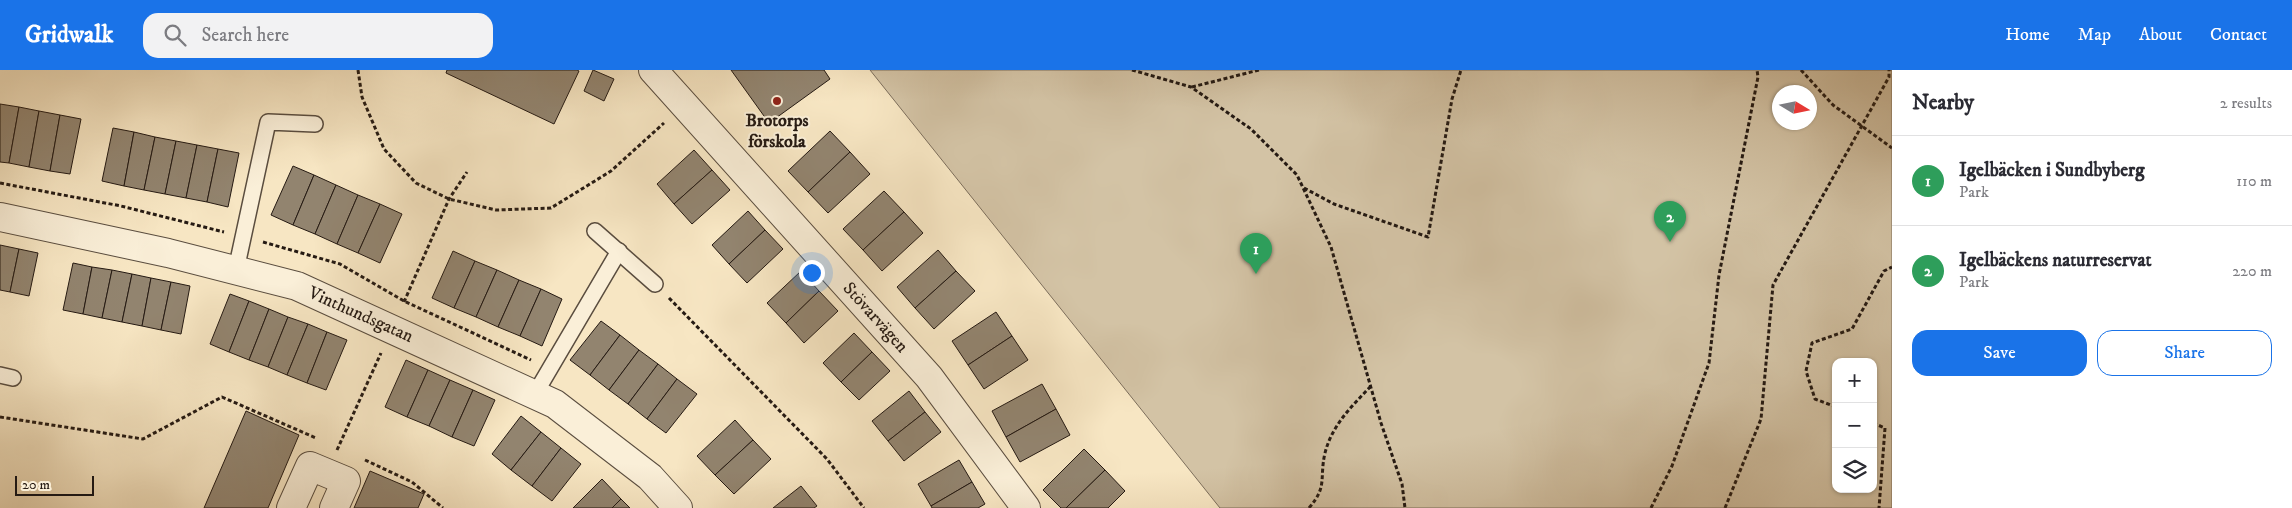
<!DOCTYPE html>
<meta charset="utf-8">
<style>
body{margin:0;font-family:"IM FELL DW Pica",serif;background:#f2f2f3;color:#2b2b33}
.controls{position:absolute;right:15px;bottom:15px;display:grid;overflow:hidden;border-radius:10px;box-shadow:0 1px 4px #0004}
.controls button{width:45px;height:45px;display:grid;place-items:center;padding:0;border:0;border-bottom:1px solid #e1e1e2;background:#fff;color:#2b2b33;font:25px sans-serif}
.compass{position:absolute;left:1772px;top:15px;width:45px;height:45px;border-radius:50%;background:#fff;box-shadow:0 1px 4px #0004;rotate:100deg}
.scale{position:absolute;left:15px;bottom:12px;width:79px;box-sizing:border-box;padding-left:5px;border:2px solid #251a13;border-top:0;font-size:14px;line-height:18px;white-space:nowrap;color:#251a13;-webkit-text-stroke:4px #faefd8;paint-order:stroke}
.you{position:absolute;left:811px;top:202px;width:18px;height:18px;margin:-12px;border:4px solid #fff;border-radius:50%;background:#1a73e8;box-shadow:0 0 0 8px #1a73e833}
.badge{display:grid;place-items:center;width:32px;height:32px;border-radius:50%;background:#1a73e8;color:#fff;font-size:16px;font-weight:700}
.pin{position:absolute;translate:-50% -41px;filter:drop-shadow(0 1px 2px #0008)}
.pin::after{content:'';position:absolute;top:26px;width:18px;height:15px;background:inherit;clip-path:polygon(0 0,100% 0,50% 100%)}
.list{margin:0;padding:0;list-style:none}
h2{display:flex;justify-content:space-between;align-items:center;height:65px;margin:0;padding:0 20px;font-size:21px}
h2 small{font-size:16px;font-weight:400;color:#7c7c81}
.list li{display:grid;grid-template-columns:32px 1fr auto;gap:15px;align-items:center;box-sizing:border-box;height:90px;padding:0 20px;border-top:1px solid #e1e1e2}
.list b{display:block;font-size:19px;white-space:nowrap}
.list p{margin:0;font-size:16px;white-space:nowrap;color:#7c7c81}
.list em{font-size:16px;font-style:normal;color:#7c7c81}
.actions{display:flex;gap:10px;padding:15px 20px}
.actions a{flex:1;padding:11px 0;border:1px solid #1a73e8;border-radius:15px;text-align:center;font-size:18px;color:#1a73e8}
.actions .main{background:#1a73e8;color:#fff}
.icon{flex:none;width:28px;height:28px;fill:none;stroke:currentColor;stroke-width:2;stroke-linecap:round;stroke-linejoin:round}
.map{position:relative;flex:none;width:1892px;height:438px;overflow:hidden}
header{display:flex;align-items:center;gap:30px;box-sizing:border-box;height:70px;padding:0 25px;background:#1a73e8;color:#fff}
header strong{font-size:24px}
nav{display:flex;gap:28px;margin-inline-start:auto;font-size:18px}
.search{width:350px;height:45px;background:#f2f2f3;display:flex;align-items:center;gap:12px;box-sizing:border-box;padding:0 18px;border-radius:15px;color:#7c7c81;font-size:19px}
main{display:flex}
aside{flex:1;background:#fff}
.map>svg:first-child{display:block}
.green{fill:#d3c3a5;stroke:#7c6e5c;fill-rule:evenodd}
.building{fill:#92846f;stroke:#251a13}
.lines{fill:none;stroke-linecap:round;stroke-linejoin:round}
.service-casing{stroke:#5a4d3f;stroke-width:18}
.minor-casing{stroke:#5a4d3f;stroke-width:30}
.path{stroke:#251a13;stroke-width:3;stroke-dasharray:4 2.5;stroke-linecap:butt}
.service{stroke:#faefd8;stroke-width:15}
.minor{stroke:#faefd8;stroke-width:28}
.poi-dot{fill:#8f2418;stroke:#faefd8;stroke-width:2}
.labels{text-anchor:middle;stroke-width:4;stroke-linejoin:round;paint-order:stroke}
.poi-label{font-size:18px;font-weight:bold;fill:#251a13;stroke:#faefd8}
.street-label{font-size:18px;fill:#251a13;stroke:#faefd8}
</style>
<header>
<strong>Gridwalk</strong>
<div class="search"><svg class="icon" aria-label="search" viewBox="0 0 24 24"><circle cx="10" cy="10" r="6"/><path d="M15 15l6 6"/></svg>Search here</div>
<nav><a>Home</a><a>Map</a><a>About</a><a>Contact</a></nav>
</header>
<main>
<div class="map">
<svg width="1892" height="438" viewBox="0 0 1892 438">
<rect width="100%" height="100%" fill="#f7e6c3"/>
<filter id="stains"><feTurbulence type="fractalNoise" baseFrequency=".004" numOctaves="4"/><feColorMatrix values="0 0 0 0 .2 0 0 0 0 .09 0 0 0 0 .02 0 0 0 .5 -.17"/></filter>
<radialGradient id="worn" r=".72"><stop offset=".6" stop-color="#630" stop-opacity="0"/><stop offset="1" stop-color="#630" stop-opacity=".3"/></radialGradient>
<path class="green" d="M 870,0 L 1892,0 L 1892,438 L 1220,438 ZM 1810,22 L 1810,52 L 1780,52 L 1780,22 ZM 1836,292 L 1873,292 L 1873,419 L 1836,419 Z"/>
<g class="building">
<path d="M 447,0 L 577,0 L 579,1 L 554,54 L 446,3 Z"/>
<path d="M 593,0 L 614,9 L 604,31 L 584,21 Z"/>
<path d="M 731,0 L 824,0 L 830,9 L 769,53 Z"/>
<path d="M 0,34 L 19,37 L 9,93 L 0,92 Z"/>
<path d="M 19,37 L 39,41 L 29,97 L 9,93 Z"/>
<path d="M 39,41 L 60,45 L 50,101 L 29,97 Z"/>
<path d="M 60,45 L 81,49 L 70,104 L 50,101 Z"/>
<path d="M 113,58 L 134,62 L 124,116 L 102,111 Z"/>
<path d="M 830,61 L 850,82 L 808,122 L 788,101 Z"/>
<path d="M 134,62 L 155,67 L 144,120 L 124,116 Z"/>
<path d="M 155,67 L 176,71 L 165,124 L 144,120 Z"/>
<path d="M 176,71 L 197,75 L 186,128 L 165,124 Z"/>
<path d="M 197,75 L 218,79 L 207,132 L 186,128 Z"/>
<path d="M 218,79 L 239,83 L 228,137 L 207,132 Z"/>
<path d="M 694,80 L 712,100 L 674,134 L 657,114 Z"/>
<path d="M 850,82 L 870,104 L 828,143 L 808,122 Z"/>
<path d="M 293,96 L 314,105 L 293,155 L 271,145 Z"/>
<path d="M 712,100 L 730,120 L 692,154 L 674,134 Z"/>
<path d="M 314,105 L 336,115 L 315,164 L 293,155 Z"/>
<path d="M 336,115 L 358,125 L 337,174 L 315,164 Z"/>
<path d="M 884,121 L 904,142 L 863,180 L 843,159 Z"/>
<path d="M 358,125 L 380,134 L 358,183 L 337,174 Z"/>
<path d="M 380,134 L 402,144 L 380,193 L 358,183 Z"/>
<path d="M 748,141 L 765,160 L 729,194 L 712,175 Z"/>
<path d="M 904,142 L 923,163 L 882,201 L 863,180 Z"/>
<path d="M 765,160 L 783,179 L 747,213 L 729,194 Z"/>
<path d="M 0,175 L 19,179 L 10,222 L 0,220 Z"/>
<path d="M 19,179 L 38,183 L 29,226 L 10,222 Z"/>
<path d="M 938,180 L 956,201 L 915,238 L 897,217 Z"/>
<path d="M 453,181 L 475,191 L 454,238 L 432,228 Z"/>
<path d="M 475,191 L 497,200 L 476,247 L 454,238 Z"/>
<path d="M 73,193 L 92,197 L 83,244 L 63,240 Z"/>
<path d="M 92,197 L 112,200 L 102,248 L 83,244 Z"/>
<path d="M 112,200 L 132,204 L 122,252 L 102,248 Z"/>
<path d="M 497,200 L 519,210 L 498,257 L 476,247 Z"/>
<path d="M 801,201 L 819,221 L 786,253 L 767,233 Z"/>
<path d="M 956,201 L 975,221 L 934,259 L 915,238 Z"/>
<path d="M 132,204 L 151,208 L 142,256 L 122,252 Z"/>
<path d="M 151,208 L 171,212 L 161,260 L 142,256 Z"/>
<path d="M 519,210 L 541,219 L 520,266 L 498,257 Z"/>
<path d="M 171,212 L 190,216 L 181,264 L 161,260 Z"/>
<path d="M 541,219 L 562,229 L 542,276 L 520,266 Z"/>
<path d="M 819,221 L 838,241 L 804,273 L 786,253 Z"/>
<path d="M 230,224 L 249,231 L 229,282 L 210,274 Z"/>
<path d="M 249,231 L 269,239 L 249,290 L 229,282 Z"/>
<path d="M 269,239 L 288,247 L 268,297 L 249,290 Z"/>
<path d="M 996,242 L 1012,266 L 968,295 L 952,271 Z"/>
<path d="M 288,247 L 308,254 L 287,305 L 268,297 Z"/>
<path d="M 601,251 L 620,265 L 590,305 L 570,290 Z"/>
<path d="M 308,254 L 327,262 L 307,313 L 287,305 Z"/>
<path d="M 327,262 L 347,270 L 326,320 L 307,313 Z"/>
<path d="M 854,263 L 872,282 L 841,312 L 823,293 Z"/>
<path d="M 620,265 L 639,280 L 609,320 L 590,305 Z"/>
<path d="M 1012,266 L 1028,290 L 984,319 L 968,295 Z"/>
<path d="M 639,280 L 658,294 L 628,334 L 609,320 Z"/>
<path d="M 872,282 L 890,301 L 859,330 L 841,312 Z"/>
<path d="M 406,290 L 428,300 L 407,347 L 385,337 Z"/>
<path d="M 658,294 L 677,309 L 647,349 L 628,334 Z"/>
<path d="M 428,300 L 450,310 L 429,356 L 407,347 Z"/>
<path d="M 677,309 L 697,324 L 666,363 L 647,349 Z"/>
<path d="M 450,310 L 473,320 L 452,367 L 429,356 Z"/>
<path d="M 1042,314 L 1056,339 L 1006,367 L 992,341 Z"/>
<path d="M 473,320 L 495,330 L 474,376 L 452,367 Z"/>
<path d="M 909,321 L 925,342 L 888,371 L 872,351 Z"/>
<path d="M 1056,339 L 1070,365 L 1020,392 L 1006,367 Z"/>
<path d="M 246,341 L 299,365 L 268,438 L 204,438 Z"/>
<path d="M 925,342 L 941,362 L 904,391 L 888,371 Z"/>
<path d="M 521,346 L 541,362 L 511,400 L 492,384 Z"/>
<path d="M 735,350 L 753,370 L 715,405 L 697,386 Z"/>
<path d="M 541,362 L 561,378 L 532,416 L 511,400 Z"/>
<path d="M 753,370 L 771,389 L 734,424 L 715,405 Z"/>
<path d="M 561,378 L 581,394 L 552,431 L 532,416 Z"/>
<path d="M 1084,379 L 1105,400 L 1066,438 L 1061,438 L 1043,420 Z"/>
<path d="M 959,390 L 972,412 L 931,436 L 918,414 Z"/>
<path d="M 1105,400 L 1125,421 L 1108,438 L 1066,438 Z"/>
<path d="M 370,401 L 424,424 L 418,438 L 354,438 Z"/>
<path d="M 602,409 L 621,429 L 612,438 L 573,438 Z"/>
<path d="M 972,412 L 985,434 L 978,438 L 932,438 L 931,436 Z"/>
<path d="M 801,416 L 817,436 L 814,438 L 773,438 Z"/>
<path d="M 621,429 L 630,438 L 612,438 Z"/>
</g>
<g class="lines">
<g class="service-casing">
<g id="service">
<path d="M 595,161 L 655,214"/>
<path d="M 236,200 L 268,52 L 315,54"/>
<path d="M 0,305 L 13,308"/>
<path d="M 535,324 L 619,181"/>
</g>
</g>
<g class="minor-casing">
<g id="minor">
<path d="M 653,0 L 929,307 L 1026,438"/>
<path d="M 0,147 L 168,183 L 297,216 L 555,334 L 650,407 L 678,438"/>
<path d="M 291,438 L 310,396 L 346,411 L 334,438"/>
</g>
</g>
<g class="path">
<path d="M 358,0 L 362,27 L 384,79 L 416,113 L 449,129 L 496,140 L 551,138 L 611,101 L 664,53"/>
<path d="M 1132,0 L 1191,17 L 1251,59 L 1297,105 L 1331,177 L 1381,353 L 1402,414 L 1405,438"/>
<path d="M 1801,0 L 1833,35 L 1892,78"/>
<path d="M 1192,17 L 1259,0"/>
<path d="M 0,113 L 121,136 L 224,162"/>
<path d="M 1304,118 L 1334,134 L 1428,167 L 1452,29 L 1461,0"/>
<path d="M 263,172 L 340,194 L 404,231 L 531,290"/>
<path d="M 669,228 L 827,389 L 864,438"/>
<path d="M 404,232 L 449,129 L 467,102"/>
<path d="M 1836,337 L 1815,329 L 1806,301 L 1812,273 L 1852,259 L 1884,201 L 1892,197"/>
<path d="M 0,347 L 143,369 L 222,327 L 316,368"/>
<path d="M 1873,353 L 1885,358 L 1879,438"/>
<path d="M 337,380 L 381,283"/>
<path d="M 365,390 L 412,412 L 443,438"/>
<path d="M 1309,438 C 1328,416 1319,409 1325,383 C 1332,355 1352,336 1371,316"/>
<path d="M 1651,438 L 1672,396 L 1709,293 L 1719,205 L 1758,7 L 1757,0"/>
<path d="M 1725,438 L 1761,349 L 1773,215 L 1889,7 L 1889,0"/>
</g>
<use href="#service" class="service"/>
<use href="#minor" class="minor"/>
</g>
<circle class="poi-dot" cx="777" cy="31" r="5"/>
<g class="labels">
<g class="poi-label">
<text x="777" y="56">Brotorps<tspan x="777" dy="21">förskola</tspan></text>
</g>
<g class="street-label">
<text transform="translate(361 244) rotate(24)" y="6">Vinthundsgatan</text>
<text transform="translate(876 247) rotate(48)" y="6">Stövarvägen</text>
</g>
</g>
<rect width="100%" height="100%" filter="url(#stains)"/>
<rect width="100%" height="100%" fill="url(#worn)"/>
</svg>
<div class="controls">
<button>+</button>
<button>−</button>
<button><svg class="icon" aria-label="layers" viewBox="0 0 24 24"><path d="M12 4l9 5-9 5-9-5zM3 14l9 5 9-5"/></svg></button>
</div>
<svg class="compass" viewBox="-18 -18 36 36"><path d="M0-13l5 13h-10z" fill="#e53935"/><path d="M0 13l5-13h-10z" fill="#7c7c81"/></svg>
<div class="scale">20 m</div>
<div class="you"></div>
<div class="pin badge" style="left:1256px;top:204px;background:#2e9e5b">1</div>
<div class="pin badge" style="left:1670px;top:172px;background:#2e9e5b">2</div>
</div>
<aside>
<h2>Nearby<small>2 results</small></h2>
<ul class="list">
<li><span class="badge" style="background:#2e9e5b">1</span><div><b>Igelbäcken i Sundbyberg</b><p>Park</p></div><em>110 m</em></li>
<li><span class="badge" style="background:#2e9e5b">2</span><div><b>Igelbäckens naturreservat</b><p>Park</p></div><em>220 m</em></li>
</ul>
<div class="actions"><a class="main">Save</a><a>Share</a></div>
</aside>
</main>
